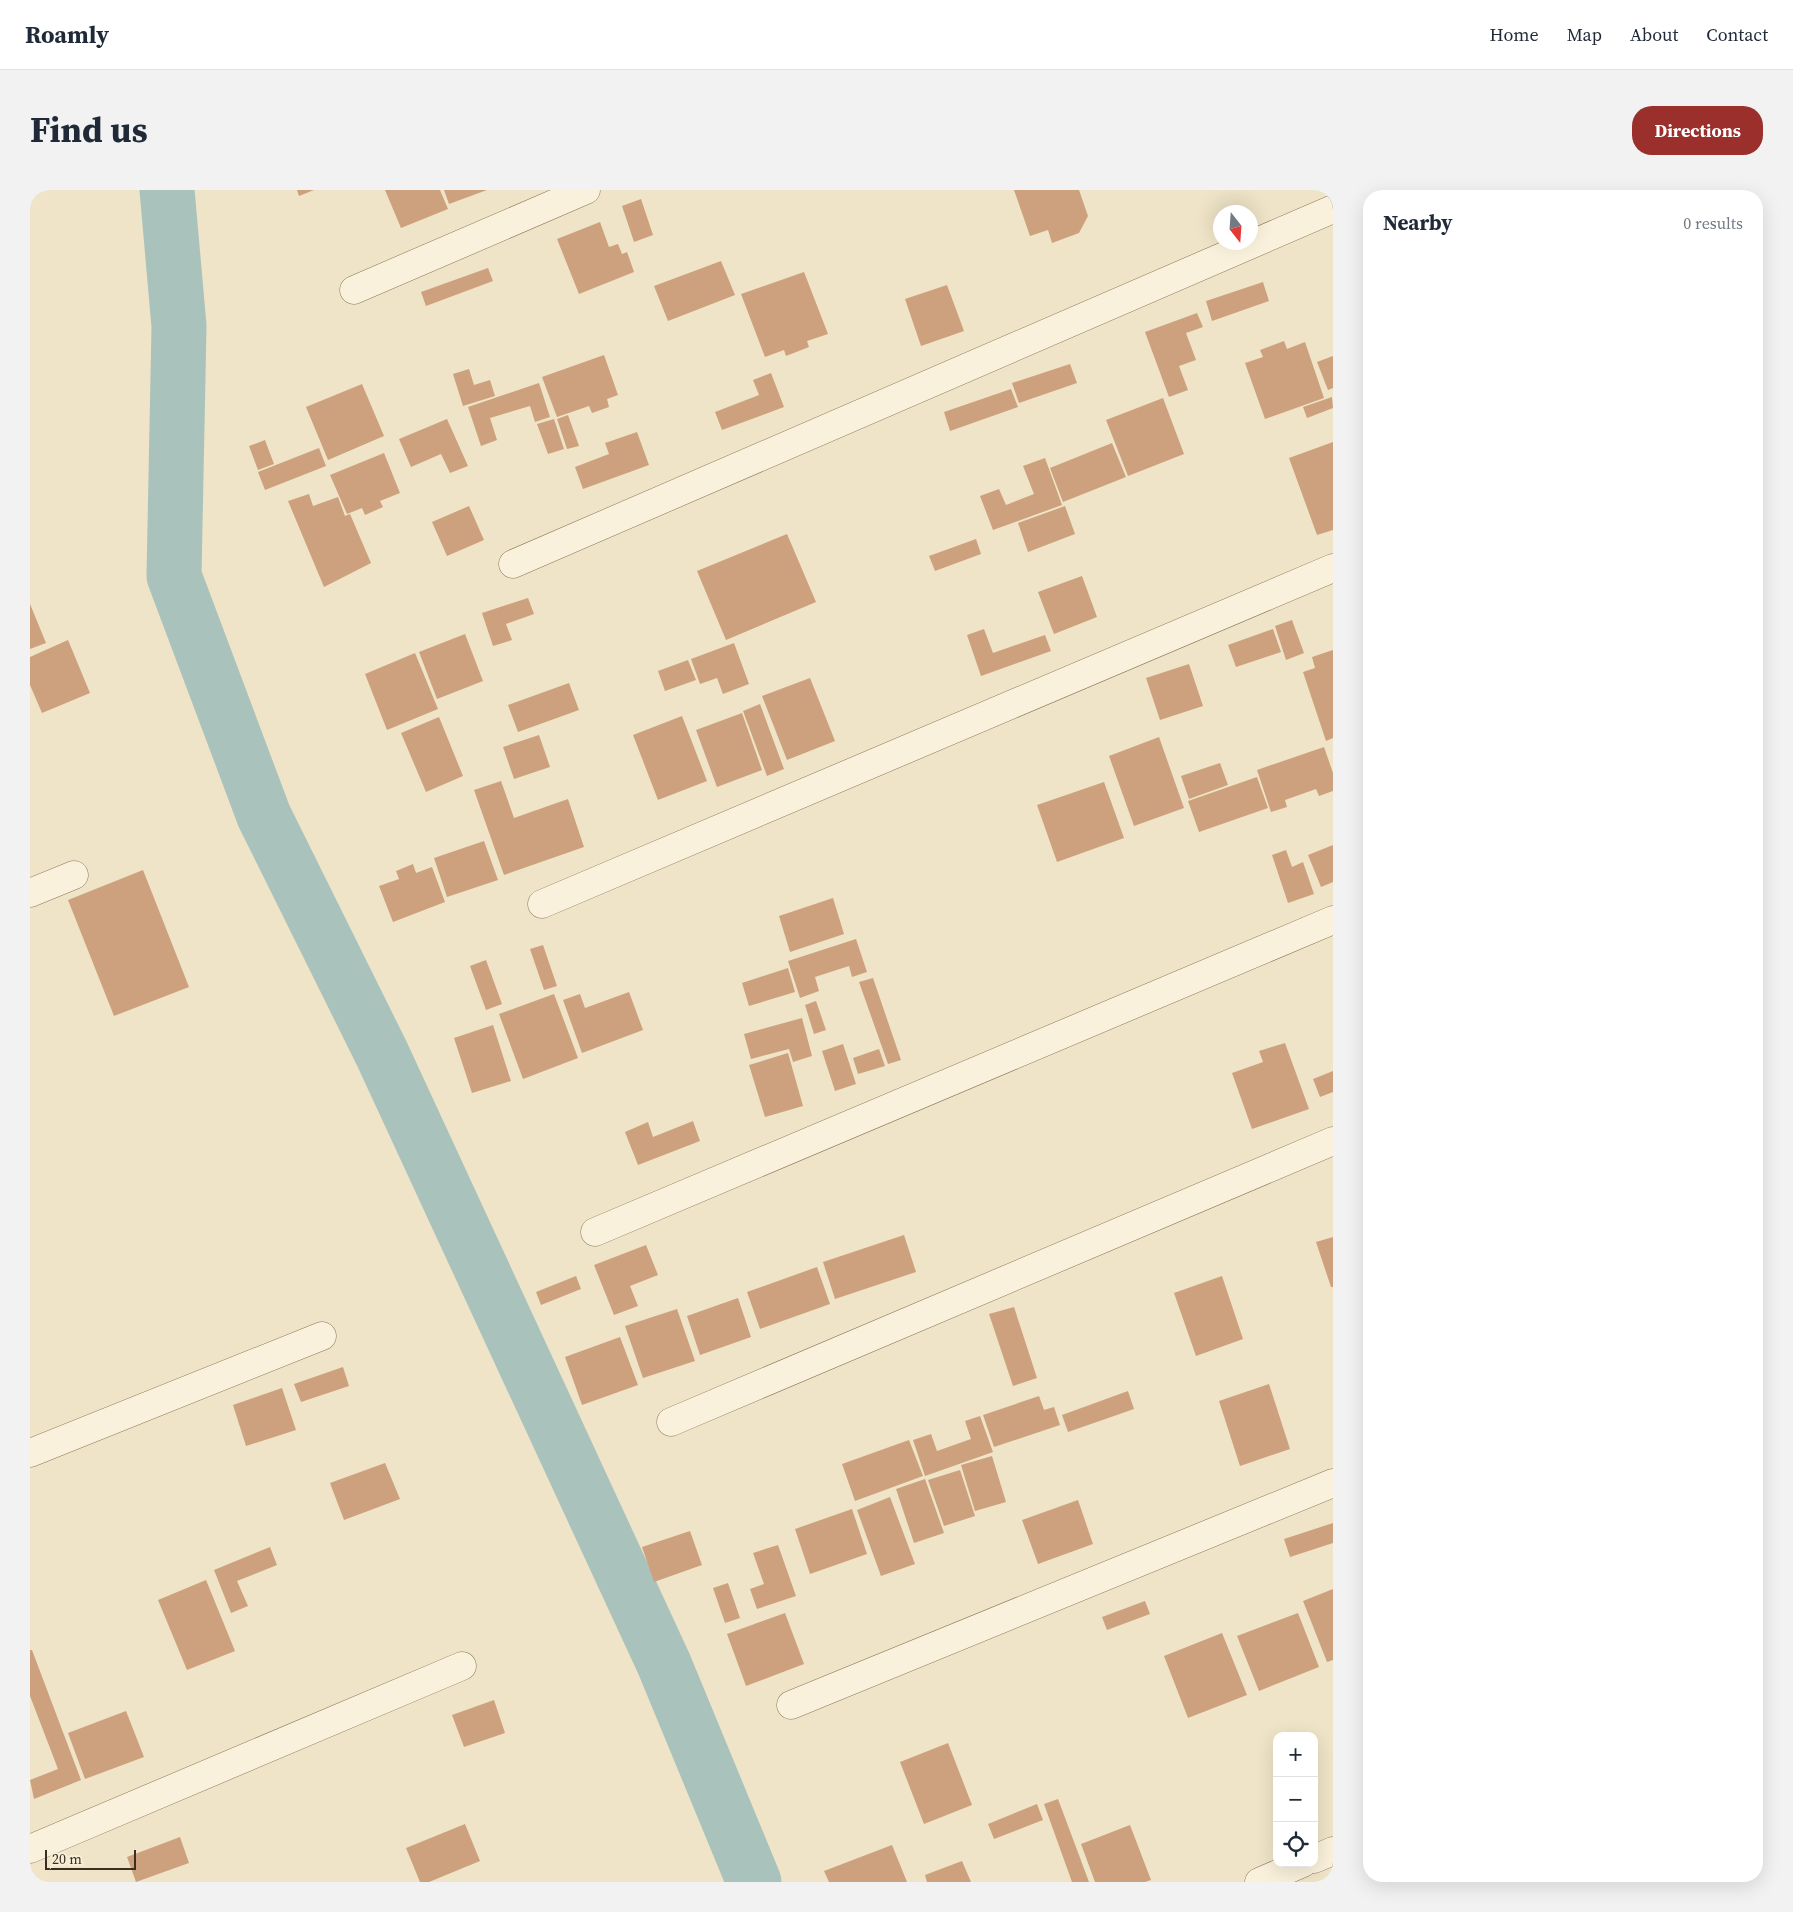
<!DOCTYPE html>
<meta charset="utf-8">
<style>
body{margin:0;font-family:"Source Serif 4",serif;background:#f2f2f3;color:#1f2937}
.controls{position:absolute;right:15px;bottom:15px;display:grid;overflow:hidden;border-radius:10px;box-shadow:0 5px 20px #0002}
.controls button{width:45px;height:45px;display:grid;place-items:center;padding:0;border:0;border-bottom:1px solid #e0e1e3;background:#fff;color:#1f2937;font:25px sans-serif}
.compass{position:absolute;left:1183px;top:15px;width:45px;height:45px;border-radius:50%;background:#fff;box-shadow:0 5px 20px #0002;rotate:163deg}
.scale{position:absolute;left:15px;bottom:12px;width:91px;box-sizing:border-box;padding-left:5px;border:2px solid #3b2e20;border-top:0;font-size:14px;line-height:18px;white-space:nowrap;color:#3b2e20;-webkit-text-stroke:4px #f6eed7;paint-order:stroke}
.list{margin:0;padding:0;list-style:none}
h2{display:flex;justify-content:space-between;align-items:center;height:65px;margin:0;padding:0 20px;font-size:21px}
h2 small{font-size:16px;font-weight:400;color:#747a83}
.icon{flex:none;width:28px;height:28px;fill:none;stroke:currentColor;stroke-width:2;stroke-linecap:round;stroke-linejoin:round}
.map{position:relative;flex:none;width:1303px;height:1692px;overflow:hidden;border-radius:20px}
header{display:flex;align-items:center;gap:30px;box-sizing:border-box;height:70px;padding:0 25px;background:#fff;border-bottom:1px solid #e0e1e3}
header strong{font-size:24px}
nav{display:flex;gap:28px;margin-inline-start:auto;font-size:18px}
.intro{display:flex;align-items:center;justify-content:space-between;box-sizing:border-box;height:120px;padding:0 30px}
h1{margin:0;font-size:35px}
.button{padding:12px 22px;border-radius:20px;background:#9a2f2c;color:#fff;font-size:18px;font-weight:700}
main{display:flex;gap:30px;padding:0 30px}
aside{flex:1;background:#fff;border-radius:20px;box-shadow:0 5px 20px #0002}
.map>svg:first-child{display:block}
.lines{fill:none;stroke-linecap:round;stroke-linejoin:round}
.river{stroke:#a9c3bc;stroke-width:55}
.building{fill:#cda17d}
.street-casing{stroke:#8b775c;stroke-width:29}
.street{stroke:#f9f1db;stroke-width:28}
</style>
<header>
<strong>Roamly</strong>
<nav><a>Home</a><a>Map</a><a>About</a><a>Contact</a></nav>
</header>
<div class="intro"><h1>Find us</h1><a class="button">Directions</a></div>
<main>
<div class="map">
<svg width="1303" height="1692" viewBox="0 0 1303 1692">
<rect width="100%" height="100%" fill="#efe4c7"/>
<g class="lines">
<path class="river" d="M 137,0 L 149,136 L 144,386 L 234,626 L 352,864 L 634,1474 L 724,1692"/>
</g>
<g class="building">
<path d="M 267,0 L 284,0 L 269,6 Z"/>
<path d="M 355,0 L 410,0 L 418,19 L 371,38 Z"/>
<path d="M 414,0 L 457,0 L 419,14 Z"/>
<path d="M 984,0 L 1049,0 L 1058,26 L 1049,43 L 1022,53 L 1018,40 L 1000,46 Z"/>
<path d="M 611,9 L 623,45 L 604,52 L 592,16 Z"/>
<path d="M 570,32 L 579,57 L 588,54 L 592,64 L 597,62 L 604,82 L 549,104 L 527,49 Z"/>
<path d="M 691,71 L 705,105 L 638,131 L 624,96 Z"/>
<path d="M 458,78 L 463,91 L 396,116 L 391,102 Z"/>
<path d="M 774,82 L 798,144 L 777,151 L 779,157 L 756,166 L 754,160 L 735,167 L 711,104 Z"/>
<path d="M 1233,92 L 1239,111 L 1182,131 L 1176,111 Z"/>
<path d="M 917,95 L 934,141 L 891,156 L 875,109 Z"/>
<path d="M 1167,123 L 1173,137 L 1156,143 L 1166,170 L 1149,176 L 1158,200 L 1139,207 L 1115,142 Z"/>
<path d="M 1254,151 L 1257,159 L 1275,152 L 1294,208 L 1235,229 L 1215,173 L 1233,167 L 1230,160 Z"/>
<path d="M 574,165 L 588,205 L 577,209 L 579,217 L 562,223 L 559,216 L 527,227 L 512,187 Z"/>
<path d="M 1303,166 L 1303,198 L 1298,200 L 1287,172 Z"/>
<path d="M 1040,174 L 1047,193 L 989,213 L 982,193 Z"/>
<path d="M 439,179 L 444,195 L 460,190 L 465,206 L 433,216 L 423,184 Z"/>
<path d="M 741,183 L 754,217 L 692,240 L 685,222 L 729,205 L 723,190 Z"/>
<path d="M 509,193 L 520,227 L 505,232 L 500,216 L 460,228 L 467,250 L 451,256 L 438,217 Z"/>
<path d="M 332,194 L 354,246 L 298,270 L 276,217 Z"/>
<path d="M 981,199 L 988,217 L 920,241 L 914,222 Z"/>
<path d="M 1302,207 L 1303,218 L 1277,228 L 1273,217 Z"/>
<path d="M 1133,208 L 1154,264 L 1098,286 L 1076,230 Z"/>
<path d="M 538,225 L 549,256 L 537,259 L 527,229 Z"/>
<path d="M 417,229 L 438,276 L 420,283 L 411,264 L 381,277 L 369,249 Z"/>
<path d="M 524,229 L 534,259 L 518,264 L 507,234 Z"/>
<path d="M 607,242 L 619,275 L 553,299 L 545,277 L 579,264 L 575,253 Z"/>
<path d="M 235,250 L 244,274 L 228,280 L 219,256 Z"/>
<path d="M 1303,252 L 1303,340 L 1287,345 L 1259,268 Z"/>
<path d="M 1082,253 L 1096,287 L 1033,312 L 1020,278 Z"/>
<path d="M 289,258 L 296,276 L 235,300 L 228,282 Z"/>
<path d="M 354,263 L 370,303 L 350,311 L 353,317 L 335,325 L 332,318 L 317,324 L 300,285 Z"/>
<path d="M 1015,268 L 1032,315 L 963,340 L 950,306 L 969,299 L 976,315 L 1004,304 L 993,276 Z"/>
<path d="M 279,304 L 283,316 L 308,307 L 315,326 L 320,324 L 341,373 L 294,397 L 258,311 Z"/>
<path d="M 439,316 L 454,350 L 417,366 L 402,332 Z"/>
<path d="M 1035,316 L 1045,344 L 998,362 L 988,333 Z"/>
<path d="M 757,344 L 786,412 L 696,450 L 667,381 Z"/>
<path d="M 946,349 L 951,364 L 905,381 L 899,366 Z"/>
<path d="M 1052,386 L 1067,427 L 1024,444 L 1008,402 Z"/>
<path d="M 498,408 L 504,424 L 476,434 L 482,450 L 463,456 L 452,423 Z"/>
<path d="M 0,414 L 16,453 L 0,459 Z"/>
<path d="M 1262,430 L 1274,463 L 1256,470 L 1245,436 Z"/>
<path d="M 954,439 L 963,463 L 1015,445 L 1021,461 L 951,486 L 937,445 Z"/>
<path d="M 1243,439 L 1251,462 L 1206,477 L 1198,455 Z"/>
<path d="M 435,444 L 453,491 L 407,509 L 389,462 Z"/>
<path d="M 38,450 L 60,503 L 12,523 L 0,495 L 0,467 Z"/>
<path d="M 704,453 L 719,494 L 693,504 L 687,488 L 670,494 L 661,469 Z"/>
<path d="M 1303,460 L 1303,548 L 1296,551 L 1273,482 L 1285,478 L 1282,467 Z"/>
<path d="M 385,463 L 408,519 L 357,540 L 335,484 Z"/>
<path d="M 658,470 L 666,490 L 635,501 L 628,481 Z"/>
<path d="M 1159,474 L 1173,516 L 1130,530 L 1116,488 Z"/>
<path d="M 780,488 L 805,551 L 757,570 L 732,506 Z"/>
<path d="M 539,493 L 549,520 L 488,542 L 478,515 Z"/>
<path d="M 730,514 L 754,579 L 737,586 L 713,521 Z"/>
<path d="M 712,523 L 732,580 L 687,597 L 666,540 Z"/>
<path d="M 652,526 L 677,591 L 628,610 L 603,545 Z"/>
<path d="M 409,527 L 433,586 L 396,602 L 371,543 Z"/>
<path d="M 509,545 L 520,577 L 484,589 L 473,557 Z"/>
<path d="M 1129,547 L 1154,618 L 1104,636 L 1079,566 Z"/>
<path d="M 1294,557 L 1303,583 L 1303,601 L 1289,606 L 1286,599 L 1255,610 L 1257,617 L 1241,622 L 1227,580 Z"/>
<path d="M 1190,573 L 1198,595 L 1159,609 L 1151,586 Z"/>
<path d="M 1227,587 L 1238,618 L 1169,642 L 1158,611 Z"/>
<path d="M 471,591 L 484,628 L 538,609 L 554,657 L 474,685 L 444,600 Z"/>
<path d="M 1074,592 L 1094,648 L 1027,672 L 1007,615 Z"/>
<path d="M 454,651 L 468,690 L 417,707 L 404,668 Z"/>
<path d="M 1303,655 L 1303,692 L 1291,697 L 1278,665 Z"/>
<path d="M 1256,660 L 1262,677 L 1273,672 L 1284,704 L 1258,713 L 1242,665 Z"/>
<path d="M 383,674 L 386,683 L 402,677 L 415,712 L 363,732 L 349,696 L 369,689 L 366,681 Z"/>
<path d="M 113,680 L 159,797 L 84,826 L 38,710 Z"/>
<path d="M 803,708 L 814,744 L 760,762 L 749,726 Z"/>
<path d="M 826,749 L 837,782 L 822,787 L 819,776 L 785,787 L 789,801 L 770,808 L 758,771 Z"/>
<path d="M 513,755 L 527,796 L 514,800 L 500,759 Z"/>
<path d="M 456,770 L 472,814 L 456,820 L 440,776 Z"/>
<path d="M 758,778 L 765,802 L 719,816 L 712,793 Z"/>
<path d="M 843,788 L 871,870 L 858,874 L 829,792 Z"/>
<path d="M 599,802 L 613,840 L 552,863 L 533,810 L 550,804 L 555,818 Z"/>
<path d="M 524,804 L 548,868 L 493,889 L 469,824 Z"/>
<path d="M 786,811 L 796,840 L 784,844 L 775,815 Z"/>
<path d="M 772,828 L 782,866 L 763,872 L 759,859 L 721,869 L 714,844 Z"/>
<path d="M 463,835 L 481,891 L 442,903 L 424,848 Z"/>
<path d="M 1255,853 L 1279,919 L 1222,939 L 1202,883 L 1233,872 L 1229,861 Z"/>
<path d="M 813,854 L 826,894 L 805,901 L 792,861 Z"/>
<path d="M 849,859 L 855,876 L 828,884 L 823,868 Z"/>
<path d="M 758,863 L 773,916 L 735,927 L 719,875 Z"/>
<path d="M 1303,881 L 1303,902 L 1290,907 L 1283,889 Z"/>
<path d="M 663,931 L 670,951 L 608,975 L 595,942 L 618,932 L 623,947 Z"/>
<path d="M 874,1045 L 886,1082 L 805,1109 L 793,1072 Z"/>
<path d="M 1303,1047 L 1303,1097 L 1301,1097 L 1286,1052 Z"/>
<path d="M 616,1055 L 628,1085 L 600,1096 L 608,1116 L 584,1125 L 564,1075 Z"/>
<path d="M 787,1077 L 800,1114 L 730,1139 L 717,1102 Z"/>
<path d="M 546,1086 L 551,1099 L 511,1115 L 506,1102 Z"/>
<path d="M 1192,1086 L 1213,1149 L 1166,1166 L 1144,1103 Z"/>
<path d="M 708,1108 L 721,1147 L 670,1165 L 657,1126 Z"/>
<path d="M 984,1117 L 1007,1188 L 983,1196 L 959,1124 Z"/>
<path d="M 647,1119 L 665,1171 L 613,1188 L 595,1136 Z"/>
<path d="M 590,1147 L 608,1195 L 552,1215 L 535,1167 Z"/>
<path d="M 313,1177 L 319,1196 L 271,1212 L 264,1194 Z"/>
<path d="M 1239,1194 L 1260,1259 L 1210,1276 L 1189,1211 Z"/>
<path d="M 252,1198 L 266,1240 L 216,1256 L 203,1215 Z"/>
<path d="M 1098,1201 L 1104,1219 L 1038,1242 L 1032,1225 Z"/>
<path d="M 1009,1206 L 1014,1220 L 1024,1217 L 1030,1235 L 964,1257 L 953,1225 Z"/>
<path d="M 950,1226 L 963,1262 L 895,1286 L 883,1250 L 901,1244 L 907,1261 L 941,1249 L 935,1231 Z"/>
<path d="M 879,1250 L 893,1286 L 825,1311 L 812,1274 Z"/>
<path d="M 962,1266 L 976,1312 L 945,1321 L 931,1275 Z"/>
<path d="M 355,1273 L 370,1309 L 314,1330 L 300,1293 Z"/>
<path d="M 930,1280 L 945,1326 L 914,1336 L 898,1290 Z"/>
<path d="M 895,1289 L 914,1343 L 884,1353 L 866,1299 Z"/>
<path d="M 860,1307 L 885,1374 L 851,1386 L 827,1320 Z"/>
<path d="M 1048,1310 L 1063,1354 L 1008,1374 L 992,1330 Z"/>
<path d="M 822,1319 L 837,1364 L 780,1384 L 765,1339 Z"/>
<path d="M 1303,1333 L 1303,1353 L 1260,1367 L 1254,1349 Z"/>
<path d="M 660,1341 L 672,1375 L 624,1392 L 612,1357 Z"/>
<path d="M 748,1355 L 766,1406 L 727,1419 L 720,1399 L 734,1394 L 723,1363 Z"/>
<path d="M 240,1357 L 247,1375 L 207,1391 L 218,1416 L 201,1423 L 184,1380 Z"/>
<path d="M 176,1390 L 205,1461 L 157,1480 L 128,1410 Z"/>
<path d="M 698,1393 L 710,1428 L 695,1433 L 683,1398 Z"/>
<path d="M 1303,1399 L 1303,1470 L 1297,1472 L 1273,1411 Z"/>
<path d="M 1115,1411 L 1120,1424 L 1077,1440 L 1072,1427 Z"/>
<path d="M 755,1423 L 774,1474 L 716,1496 L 697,1444 Z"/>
<path d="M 1268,1423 L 1289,1477 L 1229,1501 L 1207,1446 Z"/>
<path d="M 1192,1443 L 1217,1505 L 1158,1528 L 1134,1466 Z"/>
<path d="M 0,1460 L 2,1460 L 51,1590 L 4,1609 L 0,1590 L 28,1579 L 0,1506 Z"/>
<path d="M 464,1510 L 475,1543 L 434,1557 L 422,1525 Z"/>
<path d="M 96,1521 L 114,1567 L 55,1589 L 38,1543 Z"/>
<path d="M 918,1553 L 942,1615 L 894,1634 L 870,1572 Z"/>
<path d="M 1247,1594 L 1247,1605 L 1243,1595 Z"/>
<path d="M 1028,1609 L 1059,1692 L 1042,1692 L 1014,1614 Z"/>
<path d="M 1007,1614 L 1013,1630 L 964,1649 L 958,1634 Z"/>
<path d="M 435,1634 L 450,1671 L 399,1692 L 390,1692 L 376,1658 Z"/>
<path d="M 1100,1635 L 1121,1690 L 1115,1692 L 1065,1692 L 1051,1654 Z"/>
<path d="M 150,1647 L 159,1673 L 106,1692 L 97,1667 Z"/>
<path d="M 862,1655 L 877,1692 L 799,1692 L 794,1681 Z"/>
<path d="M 932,1671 L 941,1692 L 897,1692 L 895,1685 Z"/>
</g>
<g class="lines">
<g class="street-casing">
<g id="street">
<path d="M 324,100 L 556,0"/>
<path d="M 483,374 L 1303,19"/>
<path d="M 0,703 L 44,685"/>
<path d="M 512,714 L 1303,378"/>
<path d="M 565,1042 L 1303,730"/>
<path d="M 641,1232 L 1303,951"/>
<path d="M 0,1263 L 292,1146"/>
<path d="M 761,1515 L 1303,1293"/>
<path d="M 0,1659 L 432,1476"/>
<path d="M 1284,1669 L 1303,1661"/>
<path d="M 1229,1692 L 1273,1673"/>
</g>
</g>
<use href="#street" class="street"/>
</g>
</svg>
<div class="controls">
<button>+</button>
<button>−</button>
<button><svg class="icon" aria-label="locate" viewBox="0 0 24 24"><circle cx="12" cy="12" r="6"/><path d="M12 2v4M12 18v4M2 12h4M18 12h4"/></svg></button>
</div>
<svg class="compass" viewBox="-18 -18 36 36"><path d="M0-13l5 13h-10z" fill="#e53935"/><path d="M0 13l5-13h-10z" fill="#747a83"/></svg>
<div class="scale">20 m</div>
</div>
<aside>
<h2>Nearby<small>0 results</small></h2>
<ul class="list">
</ul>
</aside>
</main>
